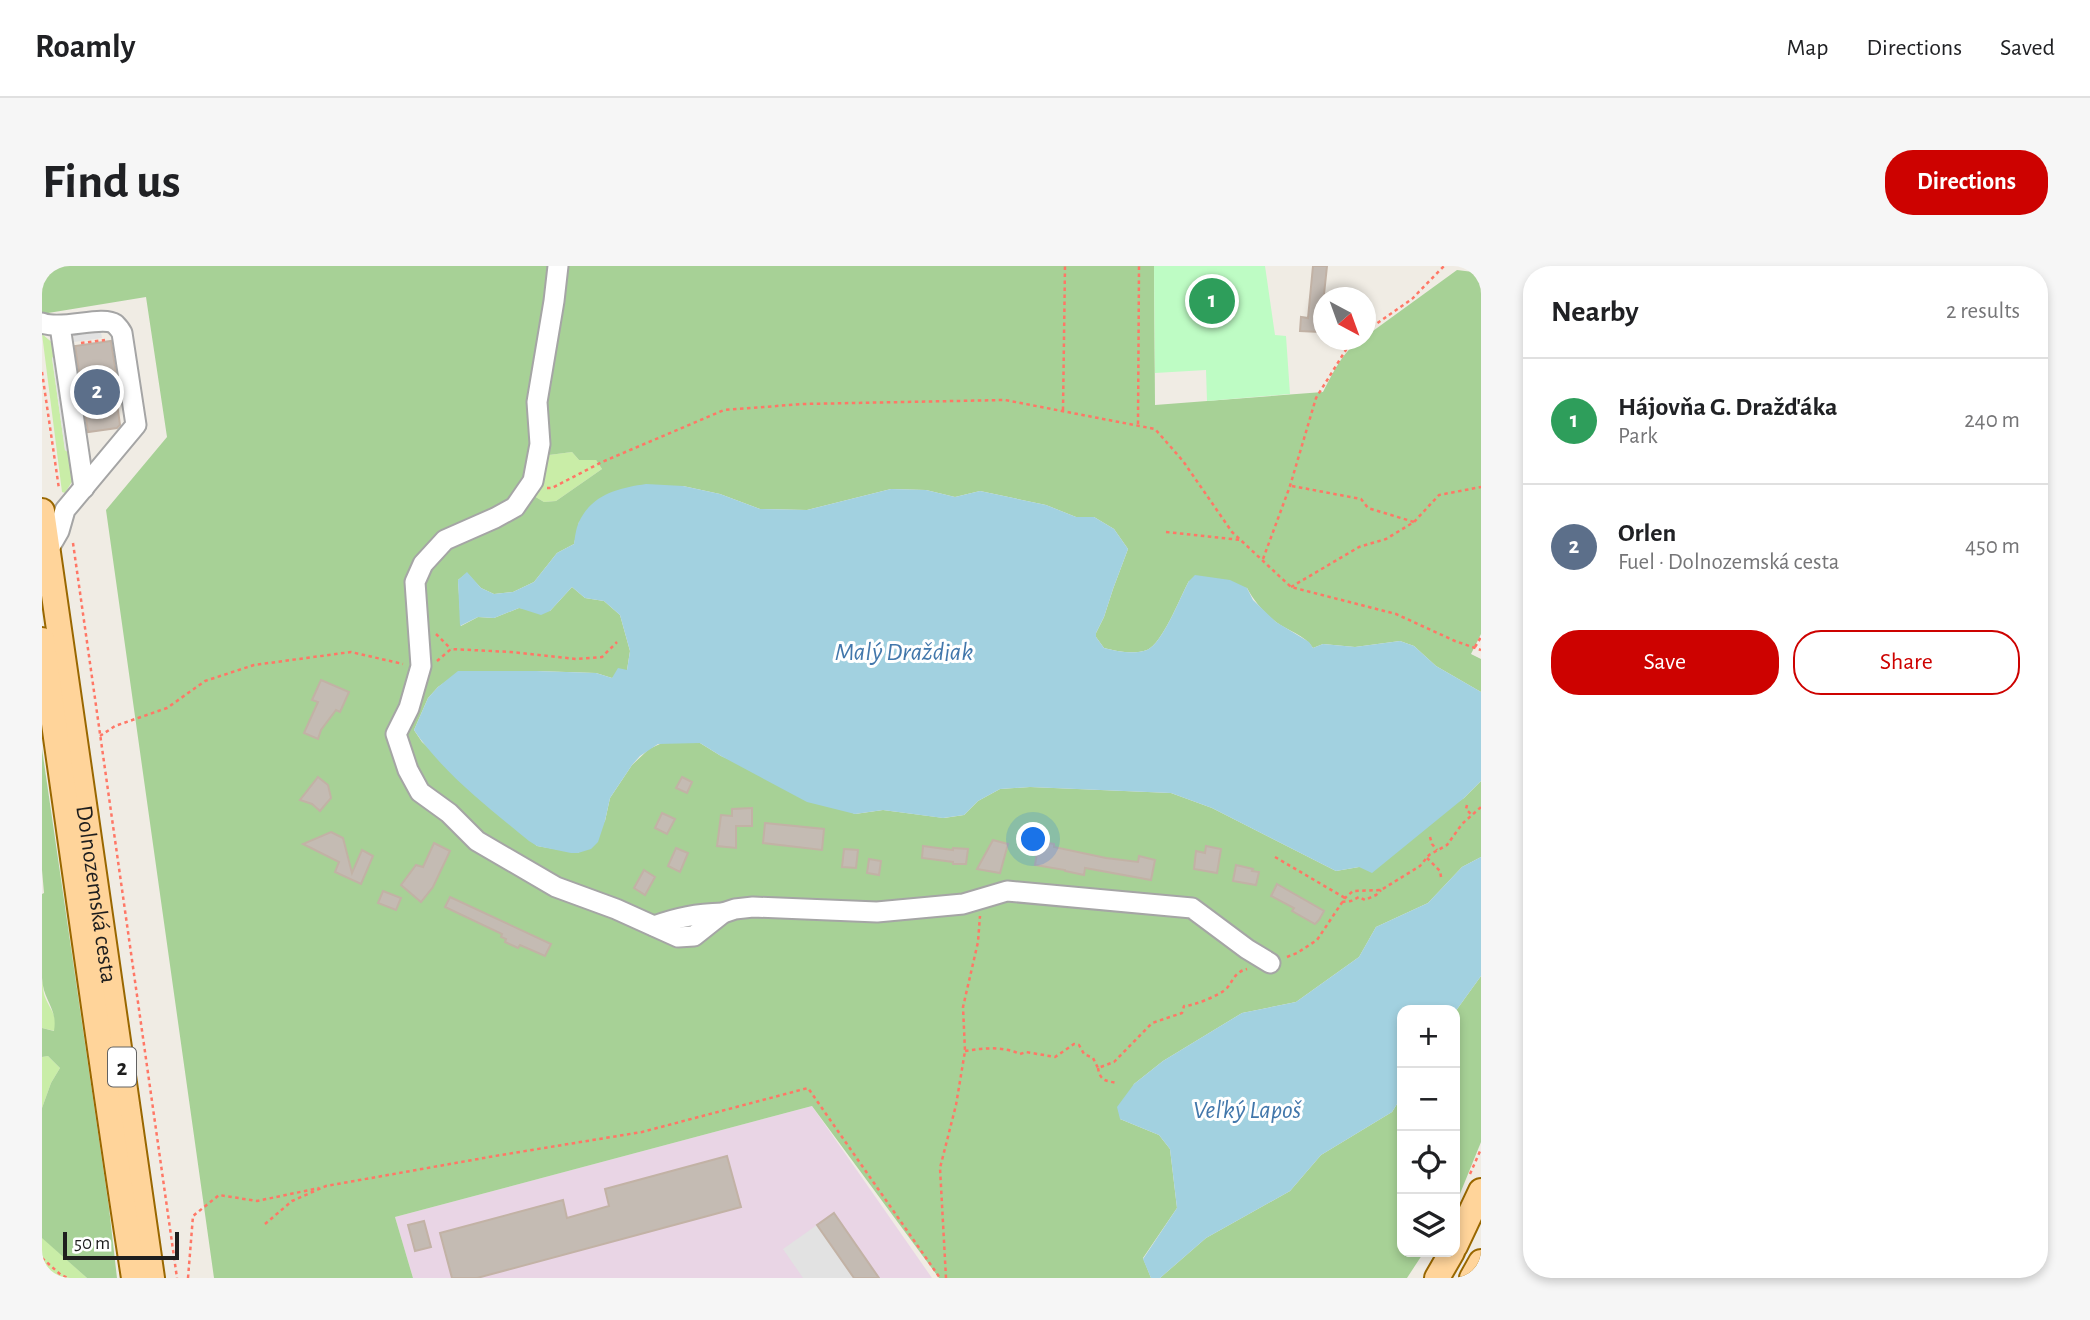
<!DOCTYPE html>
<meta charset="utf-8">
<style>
body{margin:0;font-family:"Alegreya Sans",sans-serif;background:#f6f6f6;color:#202124}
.controls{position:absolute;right:21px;bottom:21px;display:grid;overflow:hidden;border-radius:14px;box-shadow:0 4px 10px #0003}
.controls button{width:63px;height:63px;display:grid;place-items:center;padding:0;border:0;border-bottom:2px solid #e0e0e0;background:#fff;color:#202124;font:35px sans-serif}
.compass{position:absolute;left:1271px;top:21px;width:63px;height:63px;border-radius:50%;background:#fff;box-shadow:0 4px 10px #0003;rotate:139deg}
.scale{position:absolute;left:21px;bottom:18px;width:116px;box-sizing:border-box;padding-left:7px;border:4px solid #1e1e1e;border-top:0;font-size:19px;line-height:24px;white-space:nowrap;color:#1e1e1e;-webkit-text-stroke:5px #fff;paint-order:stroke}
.you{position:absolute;left:992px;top:574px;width:24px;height:24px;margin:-18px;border:5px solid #fff;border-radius:50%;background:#1a73e8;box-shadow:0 0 0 10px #1a73e833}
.badge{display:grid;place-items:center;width:46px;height:46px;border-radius:50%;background:#cd0200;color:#fff;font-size:23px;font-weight:700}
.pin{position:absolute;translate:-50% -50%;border:4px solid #fff;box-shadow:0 2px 7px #0006}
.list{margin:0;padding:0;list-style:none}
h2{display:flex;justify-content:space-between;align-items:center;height:91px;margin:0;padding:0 28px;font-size:30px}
h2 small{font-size:23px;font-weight:400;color:#757577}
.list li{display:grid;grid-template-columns:46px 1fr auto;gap:21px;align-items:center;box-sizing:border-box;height:126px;padding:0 28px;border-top:2px solid #e0e0e0}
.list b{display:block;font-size:26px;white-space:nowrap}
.list p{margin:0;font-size:23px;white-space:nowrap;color:#757577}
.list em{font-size:23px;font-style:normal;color:#757577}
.actions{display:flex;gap:14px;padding:21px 28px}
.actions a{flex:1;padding:16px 0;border:2px solid #cd0200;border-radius:28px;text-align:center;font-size:24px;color:#cd0200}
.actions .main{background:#cd0200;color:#fff}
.icon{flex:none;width:38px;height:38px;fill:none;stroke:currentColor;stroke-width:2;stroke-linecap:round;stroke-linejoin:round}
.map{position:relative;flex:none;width:1439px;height:1012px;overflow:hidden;border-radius:28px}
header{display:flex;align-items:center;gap:42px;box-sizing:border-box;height:98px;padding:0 35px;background:#fff;border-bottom:2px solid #e0e0e0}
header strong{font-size:33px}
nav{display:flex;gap:38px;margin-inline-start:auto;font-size:24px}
.intro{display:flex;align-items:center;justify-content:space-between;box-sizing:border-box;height:168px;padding:0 42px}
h1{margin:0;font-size:49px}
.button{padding:18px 32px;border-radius:28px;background:#cd0200;color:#fff;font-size:24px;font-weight:700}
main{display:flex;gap:42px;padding:0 42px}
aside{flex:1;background:#fff;border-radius:28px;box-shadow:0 4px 10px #0003}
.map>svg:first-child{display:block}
.industrial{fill:#e9d5e5}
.grass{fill:#c9eda7}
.forest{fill:#a7d196;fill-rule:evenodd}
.park{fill:#befcc4}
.parking{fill:#e2e2e2}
.water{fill:#a2d1e0}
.building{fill:#c4bbb3;stroke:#c2b2a5;stroke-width:2}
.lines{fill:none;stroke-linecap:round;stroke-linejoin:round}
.minor-casing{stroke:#a5a5a5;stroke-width:23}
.major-casing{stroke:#996700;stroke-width:28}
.path{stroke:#f76;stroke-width:2.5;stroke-dasharray:3.5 3.5;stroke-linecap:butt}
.minor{stroke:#fff;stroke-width:19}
.major{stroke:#ffd49a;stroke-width:24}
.labels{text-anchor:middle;stroke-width:6;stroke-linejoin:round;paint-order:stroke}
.shield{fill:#fff;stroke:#626262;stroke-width:2}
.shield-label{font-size:23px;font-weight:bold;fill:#1e1e1e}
.street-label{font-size:24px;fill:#1e1e1e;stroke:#fff}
.water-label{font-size:26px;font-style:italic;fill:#4277ab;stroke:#fff}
</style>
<header>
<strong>Roamly</strong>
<nav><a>Map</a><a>Directions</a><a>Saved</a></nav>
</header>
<div class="intro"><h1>Find us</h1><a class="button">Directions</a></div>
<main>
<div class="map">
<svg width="1439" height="1012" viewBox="0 0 1439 1012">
<rect width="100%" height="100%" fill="#f0ece4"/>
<path class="industrial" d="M 770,840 L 890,1012 L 371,1012 L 353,951 Z"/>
<g class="grass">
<path d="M 0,68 L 19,84 L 21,98 L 10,92 L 23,184 L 35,192 L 36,206 L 23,227 L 20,226 Z"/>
<path d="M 498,184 L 507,189 L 530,186 L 537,194 L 554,194 L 560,203 L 514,235 L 502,236 L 492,230 Z"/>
<path d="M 0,713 C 1,718 1,726 3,731 C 9,746 15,747 13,765 L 0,762 Z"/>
<path d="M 6,790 L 18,802 L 9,817 L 0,842 L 0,791 Z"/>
<path d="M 0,972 L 1,972 L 45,1012 L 0,1012 Z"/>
</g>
<g class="forest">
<path d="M 0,0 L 1112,0 L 1113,139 L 1281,126 C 1289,111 1305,75 1324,74 L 1324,70 L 1415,4 L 1439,7 L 1439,368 L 1429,388 L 1439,393 L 1439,426 L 1394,400 L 1372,380 L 1358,375 L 1313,381 L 1281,378 L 1271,382 C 1263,369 1246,365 1234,356 C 1222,347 1212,335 1205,322 L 1147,315 C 1138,331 1121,377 1105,384 C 1092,389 1074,385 1062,382 L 1054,371 L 1054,367 L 1062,351 L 1071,323 L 1086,283 L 1072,263 L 1052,251 L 1034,251 L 1004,239 L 938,225 L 913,231 L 884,224 L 849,223 L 765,244 L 718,243 L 678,228 L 641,220 L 537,256 L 532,278 L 515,287 L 492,316 L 471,326 L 452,328 L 439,322 L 425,307 L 416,314 L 419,360 L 436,351 L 452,352 L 477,342 L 508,345 L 530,321 L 543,332 L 562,335 L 578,349 L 588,385 L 585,404 L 570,412 L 554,407 L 494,405 L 419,405 L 396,421 L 386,432 L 372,464 L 380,476 L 495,580 L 536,587 L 563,555 L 568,532 L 590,499 L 607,483 L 620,477 L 658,477 L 679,490 L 813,548 L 841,544 L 902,552 L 922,549 L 936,535 L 958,523 L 988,521 L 1129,527 L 1170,542 L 1294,605 L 1317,601 L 1422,532 L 1439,515 L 1439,591 L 1420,601 L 1386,637 L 1334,661 L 1317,691 L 1254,736 L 1200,747 L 1121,795 L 1092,818 L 1078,853 L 1117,869 L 1128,883 L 1135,942 L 1101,992 L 1109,1012 L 897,1012 L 770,840 L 353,951 L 371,1012 L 172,1012 L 64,244 L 125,171 L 104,31 L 0,48 ZM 498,184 L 507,189 L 530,186 L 537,194 L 554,194 L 560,203 L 514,235 L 502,236 L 492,230 Z"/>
<path d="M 0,483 L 67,942 L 75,1012 L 45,1012 L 0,972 L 0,842 L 9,817 L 18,802 L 6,790 L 0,791 L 0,762 L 12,765 C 16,742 1,735 0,712 C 0,684 0,656 0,628 L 2,627 L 0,604 Z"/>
<path d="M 1439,710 L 1439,876 L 1413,940 L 1413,746 Z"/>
<path d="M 1360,830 L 1360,986 L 1382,986 L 1365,1012 L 1118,1012 L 1164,972 L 1248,925 L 1279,889 L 1350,846 Z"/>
</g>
<path class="park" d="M 1112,0 L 1223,0 L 1233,69 L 1244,70 L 1248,128 L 1165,135 L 1164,104 L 1113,107 Z"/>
<g class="parking">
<path d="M 58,61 L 60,72 L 32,76 L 31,65 Z"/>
<path d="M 10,91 L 21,98 L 35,192 L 23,184 Z"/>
<path d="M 775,959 L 812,1012 L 761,1012 L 741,983 Z"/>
</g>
<g class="water">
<path d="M 604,218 L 641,220 L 678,228 L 718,243 L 765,244 L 849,223 L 884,224 L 913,231 L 938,225 L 1004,239 L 1034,251 L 1052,251 L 1072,263 L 1086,283 L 1071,323 L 1062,351 L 1054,367 L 1054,371 L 1062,382 C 1074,385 1092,389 1105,384 C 1121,377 1138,331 1147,315 L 1153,309 L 1188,314 L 1205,322 L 1211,334 L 1234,356 L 1267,376 L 1271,382 L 1281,378 L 1313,381 L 1358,375 L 1372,380 L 1394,400 L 1439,426 L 1439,515 L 1422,532 L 1330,607 L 1317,601 L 1294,605 L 1170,542 L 1129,527 L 988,521 L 958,523 L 936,535 L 922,549 L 901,552 L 841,544 L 813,548 L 765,536 L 679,490 L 658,477 L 616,478 L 598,490 L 590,499 L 568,532 L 563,555 L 556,576 L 549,583 L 536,587 L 529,587 L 495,580 L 487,575 C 447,542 402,508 372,464 L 386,432 L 396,421 L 416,405 L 494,405 L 554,407 L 570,412 L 576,402 L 585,404 L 588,385 L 578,349 L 562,335 L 543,332 L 530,321 L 508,345 L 499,349 L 477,342 L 452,352 L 436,351 L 418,360 L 416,314 L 425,306 L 439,322 L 452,328 L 471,326 L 492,316 L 515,287 L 532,278 C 533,271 534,262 537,256 C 550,228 577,222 604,218 Z"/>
<path d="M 1439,591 L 1439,710 L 1413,746 L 1360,744 L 1360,830 L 1350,846 L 1279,889 L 1248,925 L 1164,972 L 1118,1012 L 1109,1012 L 1101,993 L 1135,942 L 1128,883 L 1117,869 L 1078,853 L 1075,841 L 1092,818 L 1121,795 L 1200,747 L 1254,736 L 1317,691 L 1334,661 L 1386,637 L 1420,601 Z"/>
</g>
<g class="building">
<path d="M 1271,0 L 1285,0 L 1278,66 L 1258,65 L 1259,51 L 1266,52 Z"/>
<path d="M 69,75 L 74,107 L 71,108 L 78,159 L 75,162 L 46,166 L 33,80 Z"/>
<path d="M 279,414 L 307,426 L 298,446 L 294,444 L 279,464 L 276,473 L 262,467 L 276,436 L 270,434 Z"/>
<path d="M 276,511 L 286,519 L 289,532 L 278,545 L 270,538 L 258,534 Z"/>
<path d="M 640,511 L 650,516 L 645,527 L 634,522 Z"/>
<path d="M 710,542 L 710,560 L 694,560 L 694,582 L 675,580 L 679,549 L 690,550 L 690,543 Z"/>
<path d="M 620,547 L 633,553 L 625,568 L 613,562 Z"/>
<path d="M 723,557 L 782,563 L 780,584 L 721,577 Z"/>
<path d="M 289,566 L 301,572 L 310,607 L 320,584 L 331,590 L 319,618 L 293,606 L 297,596 L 261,578 Z"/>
<path d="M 951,574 L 966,578 L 958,607 L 935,603 Z"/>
<path d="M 997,575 L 1012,578 L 1012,581 L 1064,592 L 1096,596 L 1097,590 L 1113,594 L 1109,614 L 1043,602 L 1042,609 L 1023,605 L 1023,604 L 993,599 Z"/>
<path d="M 392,577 L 408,585 L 391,621 L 379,636 L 359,619 L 374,599 L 381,601 Z"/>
<path d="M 881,580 L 911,584 L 911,582 L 926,583 L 924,598 L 911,598 L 911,596 L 880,592 Z"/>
<path d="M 1164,580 L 1179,583 L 1175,607 L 1152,603 L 1154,585 L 1163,587 Z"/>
<path d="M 634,582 L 646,587 L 638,606 L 626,600 Z"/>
<path d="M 802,583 L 816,584 L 814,602 L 800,601 Z"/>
<path d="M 827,593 L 839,595 L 837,609 L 825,607 Z"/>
<path d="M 1194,599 L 1211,603 L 1210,605 L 1217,606 L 1214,619 L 1191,615 Z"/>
<path d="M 602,604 L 613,611 L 603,629 L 592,622 Z"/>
<path d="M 1235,618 L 1282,645 L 1277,654 L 1273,658 L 1250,645 L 1252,642 L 1229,630 Z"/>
<path d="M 341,625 L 359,632 L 354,644 L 336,637 Z"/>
<path d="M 408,631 L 509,678 L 503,690 L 478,679 L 476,682 L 463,676 L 464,673 L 459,671 L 460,668 L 403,641 Z"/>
<path d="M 685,890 L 699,941 L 435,1012 L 410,1012 L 398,967 L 521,934 L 525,952 L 567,940 L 563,923 Z"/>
<path d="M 792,947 L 837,1012 L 812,1012 L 775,959 Z"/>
<path d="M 382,955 L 389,981 L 373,985 L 366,959 Z"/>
</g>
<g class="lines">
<g class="minor-casing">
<g id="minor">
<path d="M 516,0 L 512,35 L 495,136 L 498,178 L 491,215 L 473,241 L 453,252 L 403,274 L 381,298 L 373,316 L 379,400 L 367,442 L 354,468 L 366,504 L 378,526 L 407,547 L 435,575 L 514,621 L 574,643 L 636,671 L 652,670 L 681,647 L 693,643 L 711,641 L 835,646 L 921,638 L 965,625 L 1150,642 L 1205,683 L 1228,697"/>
<path d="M 0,57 C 20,65 60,49 73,58 C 75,60 79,65 80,67 L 94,159 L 23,244 L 17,265 L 6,284"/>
<path d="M 18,60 L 42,222"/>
<path d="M 612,660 C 637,651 654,648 681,647"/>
</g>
</g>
<g class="major-casing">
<g id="major">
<path id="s1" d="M 0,245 L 110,1012"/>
<path d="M 0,374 C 31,587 59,800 92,1012"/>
<path d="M 1413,980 L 1439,925"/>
<path d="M 1395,1012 L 1410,986"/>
<path d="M 1430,1012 L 1439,996"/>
</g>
</g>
<g class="path">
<path d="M 0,6 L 5,0"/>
<path d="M 1324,65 L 1370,33 L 1402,0"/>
<path d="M 39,77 L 63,74"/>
<path d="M 0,106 L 17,223"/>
<path d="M 44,114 L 69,110"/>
<path d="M 1021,144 L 1023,0"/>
<path d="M 1096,158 L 1097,0"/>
<path d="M 1250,220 L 1319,233 L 1326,242 L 1372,256"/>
<path d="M 505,222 L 510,222 L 560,196 L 682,144 L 761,138 L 963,134 L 1113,163 L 1141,195 L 1190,266 L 1249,321 L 1354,348 L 1413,375 L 1439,384"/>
<path d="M 1124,266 L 1199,274"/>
<path d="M 31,277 L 135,1012"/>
<path d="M 1221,293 L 1248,220 L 1274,132 L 1310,74"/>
<path d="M 1249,321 L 1317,281 L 1344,273 L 1372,256 L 1397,229 L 1439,221"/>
<path d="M 394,368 L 409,383"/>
<path d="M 1433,381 L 1439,371"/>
<path d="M 395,395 L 409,383 L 469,386 L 534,393 L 560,391 L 575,376"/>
<path d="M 58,470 L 73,460 L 125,442 L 163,415 L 212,399 L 309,386 L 361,398"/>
<path d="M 1425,539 L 1424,543 L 1430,549"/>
<path d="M 1388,571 L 1390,578 L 1395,584"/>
<path d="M 1233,591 L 1303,632"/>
<path d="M 1385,592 L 1398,605 L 1399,611"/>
<path d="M 1300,636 L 1309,635 L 1317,631 L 1323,634 L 1334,629 L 1339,624"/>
<path d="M 1245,691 L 1255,687 L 1275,674 L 1303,632 L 1311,625 L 1339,624 L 1378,600 L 1387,589 L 1405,579 L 1420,558 L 1439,541"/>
<path d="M 923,785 C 942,782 960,780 978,788 L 984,786 L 1013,791 L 1032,778 L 1037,779 L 1042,788 L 1051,792 L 1056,802 L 1072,796 L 1110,757 L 1140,747 L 1142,740 C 1151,740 1179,729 1185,722 C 1192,713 1193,706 1205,703"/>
<path d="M 1056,802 C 1058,815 1064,815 1076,817"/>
<path d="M 1428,908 L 1439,883"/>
<path d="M 223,958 L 250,935 L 284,920 L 453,890 L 600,866 L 766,822 L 898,1012"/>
<path d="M 0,992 L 19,1009 L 26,1012"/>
<path d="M 146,1012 L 151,950 L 177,929 L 215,935 L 277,922"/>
<path d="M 904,1012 L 898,902 L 914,839 L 923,785 L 921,741 L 936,676 L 938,650"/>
</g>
<use href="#minor" class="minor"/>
<use href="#major" class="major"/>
</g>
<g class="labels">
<rect class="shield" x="66" y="781.5" width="28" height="39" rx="5"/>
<g class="shield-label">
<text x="80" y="809">2</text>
</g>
<g class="street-label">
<text dy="8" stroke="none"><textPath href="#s1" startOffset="387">Dolnozemská cesta</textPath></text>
</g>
<g class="water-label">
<text x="862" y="394">Malý Draždiak</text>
<text x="1205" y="852">Veľký Lapoš</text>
</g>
</g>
</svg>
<div class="controls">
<button>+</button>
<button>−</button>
<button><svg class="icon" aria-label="locate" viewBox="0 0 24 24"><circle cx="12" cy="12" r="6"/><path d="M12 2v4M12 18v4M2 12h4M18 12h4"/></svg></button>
<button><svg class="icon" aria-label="layers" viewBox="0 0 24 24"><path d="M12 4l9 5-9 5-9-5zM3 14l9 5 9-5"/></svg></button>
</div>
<svg class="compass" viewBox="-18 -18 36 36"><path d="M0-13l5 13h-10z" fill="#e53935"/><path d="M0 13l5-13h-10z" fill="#757577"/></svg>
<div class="scale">50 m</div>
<div class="you"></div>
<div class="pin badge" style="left:1170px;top:35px;background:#2e9e5b">1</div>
<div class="pin badge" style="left:55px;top:126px;background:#5c6f8a">2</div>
</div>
<aside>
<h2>Nearby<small>2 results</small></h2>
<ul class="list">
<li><span class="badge" style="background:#2e9e5b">1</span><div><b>Hájovňa G. Dražďáka</b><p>Park</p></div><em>240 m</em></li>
<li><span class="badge" style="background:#5c6f8a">2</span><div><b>Orlen</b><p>Fuel · Dolnozemská cesta</p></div><em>450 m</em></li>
</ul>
<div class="actions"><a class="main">Save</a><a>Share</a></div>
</aside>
</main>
